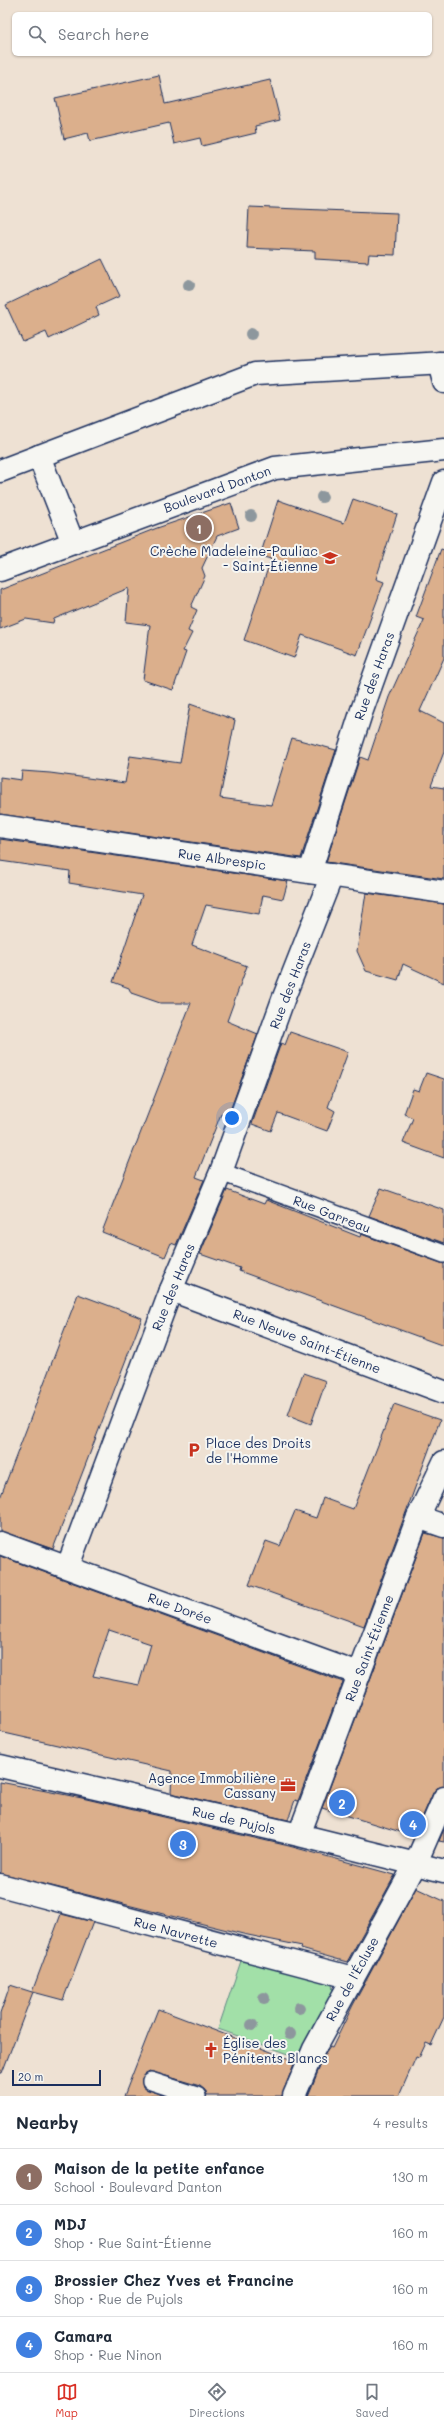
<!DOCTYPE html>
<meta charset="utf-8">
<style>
body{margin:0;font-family:Mali,sans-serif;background:#f6f6f7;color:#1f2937}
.scale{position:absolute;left:12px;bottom:10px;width:89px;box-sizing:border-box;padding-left:4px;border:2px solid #1b2f5e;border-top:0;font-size:11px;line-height:14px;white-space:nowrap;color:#1b2f5e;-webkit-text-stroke:3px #f6f6f2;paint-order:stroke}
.you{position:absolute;left:232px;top:1118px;width:14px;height:14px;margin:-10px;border:3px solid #fff;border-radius:50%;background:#1a73e8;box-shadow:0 0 0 6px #1a73e833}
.badge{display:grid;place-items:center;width:26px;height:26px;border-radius:50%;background:#d93025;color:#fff;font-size:13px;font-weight:700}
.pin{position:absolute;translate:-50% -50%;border:2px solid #fff;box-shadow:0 1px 4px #0006}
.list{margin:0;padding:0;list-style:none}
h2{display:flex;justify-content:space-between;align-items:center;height:52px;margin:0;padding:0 16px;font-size:17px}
h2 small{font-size:13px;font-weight:400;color:#747a83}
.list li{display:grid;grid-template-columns:26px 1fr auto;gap:12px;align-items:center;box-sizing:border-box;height:56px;padding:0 16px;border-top:1px solid #e0e1e3}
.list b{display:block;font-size:15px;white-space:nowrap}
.list p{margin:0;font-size:13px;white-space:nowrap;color:#747a83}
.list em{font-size:13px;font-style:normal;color:#747a83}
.icon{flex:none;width:22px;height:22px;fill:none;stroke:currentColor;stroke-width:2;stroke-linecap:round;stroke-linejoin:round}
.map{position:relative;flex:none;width:444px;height:2096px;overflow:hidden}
.search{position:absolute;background:#fff;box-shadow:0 1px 3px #0004;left:12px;right:12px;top:12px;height:44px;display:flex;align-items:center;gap:10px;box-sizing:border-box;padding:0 14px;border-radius:6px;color:#747a83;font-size:15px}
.sheet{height:276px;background:#fff}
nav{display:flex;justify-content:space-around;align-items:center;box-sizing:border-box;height:56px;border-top:1px solid #e0e1e3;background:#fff;font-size:11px;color:#747a83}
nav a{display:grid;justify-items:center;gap:2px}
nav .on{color:#d93025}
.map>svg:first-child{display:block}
.green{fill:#a2e0a8;stroke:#5e8883}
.building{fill:#dbaf8c;stroke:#1b2f5e;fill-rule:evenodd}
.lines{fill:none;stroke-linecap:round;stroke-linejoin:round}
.lane-casing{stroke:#1b2f5e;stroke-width:20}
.street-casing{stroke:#1b2f5e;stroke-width:25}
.secondary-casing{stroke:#1b2f5e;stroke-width:25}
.lane{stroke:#f6f6f2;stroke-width:17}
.street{stroke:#f6f6f2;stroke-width:22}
.secondary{stroke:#f6f6f2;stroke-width:22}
.tree{fill:#8d979d}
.labels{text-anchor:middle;stroke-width:4;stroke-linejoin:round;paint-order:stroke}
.street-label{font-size:13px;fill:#1b2f5e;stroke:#f6f6f2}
.poi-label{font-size:13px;fill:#1b2f5e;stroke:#f6f6f2;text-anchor:end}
</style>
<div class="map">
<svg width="444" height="2096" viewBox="0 0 444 2096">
<rect width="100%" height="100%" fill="#eee1d3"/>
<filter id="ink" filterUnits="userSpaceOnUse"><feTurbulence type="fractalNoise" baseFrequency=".025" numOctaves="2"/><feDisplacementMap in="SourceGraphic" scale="8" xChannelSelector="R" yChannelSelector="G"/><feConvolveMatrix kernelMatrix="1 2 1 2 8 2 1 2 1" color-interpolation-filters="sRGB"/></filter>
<g filter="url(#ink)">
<path class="green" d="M 242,1958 L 332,1984 L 333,1992 L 303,2059 L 218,2029 Z"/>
<g class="building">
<path d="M 159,75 L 165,104 L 270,80 L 280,120 L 255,126 L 256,133 L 202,146 L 200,138 L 174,144 L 169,123 L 90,141 L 88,133 L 64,139 L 55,98 Z"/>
<path d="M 249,207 L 397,213 L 395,255 L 369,254 L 368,262 L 315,259 L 315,251 L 247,248 Z"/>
<path d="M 102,259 L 120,296 L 96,307 L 99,315 L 49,339 L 46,332 L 23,342 L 6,305 Z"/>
<path d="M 353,499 L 397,514 L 376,579 L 384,582 L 357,655 L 302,635 L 294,658 L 244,640 L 271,559 L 260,556 L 278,500 L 344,523 Z"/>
<path d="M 231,503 L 239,528 L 217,536 L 202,568 L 205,576 L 191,607 L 197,610 L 188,631 L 192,633 L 183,651 L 186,652 L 173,690 L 143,680 L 150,625 L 126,622 L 129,588 L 54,619 L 53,623 L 26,619 L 0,629 L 0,590 L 157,528 Z"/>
<path d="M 441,549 L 444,550 L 444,658 L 420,711 L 444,723 L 444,752 L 431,786 L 444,788 L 444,879 L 326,862 L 360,757 L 368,760 L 389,697 L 424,620 L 416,617 Z"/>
<path d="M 190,704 L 235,720 L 220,798 L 271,805 L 292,738 L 336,750 L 301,858 L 0,814 L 0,777 L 21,780 L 22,771 L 50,773 L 125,783 L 130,756 L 180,763 Z"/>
<path d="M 0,839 L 288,881 L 283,899 L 263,895 L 259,914 L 206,905 L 192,945 L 247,966 L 227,1021 L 258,1034 L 228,1116 L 221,1114 L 196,1177 L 204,1180 L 176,1245 L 171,1243 L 165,1257 L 102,1232 L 191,1003 L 160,1003 L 131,993 L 129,988 L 113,982 L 142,895 L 69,883 L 70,871 L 0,861 Z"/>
<path d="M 366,893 L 444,904 L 444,983 L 403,964 L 398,980 L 366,971 L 357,951 Z"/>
<path d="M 290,1032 L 348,1052 L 328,1107 L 335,1111 L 327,1131 L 278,1113 L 271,1131 L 252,1124 L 281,1043 L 285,1045 Z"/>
<path d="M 426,1073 L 444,1079 L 444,1158 L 403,1143 L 413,1118 L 404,1114 L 413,1089 L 419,1091 Z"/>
<path d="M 381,1188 L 444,1210 L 444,1243 L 369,1216 Z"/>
<path d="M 227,1190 L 264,1204 L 266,1200 L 360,1237 L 361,1234 L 444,1264 L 444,1346 L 239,1271 L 240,1268 L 200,1254 Z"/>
<path d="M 78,1294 L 142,1318 L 53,1549 L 0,1531 L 0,1498 Z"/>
<path d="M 303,1373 L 326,1381 L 311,1424 L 288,1415 Z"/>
<path d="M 394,1404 L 440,1420 L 364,1626 L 249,1585 L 266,1541 L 280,1546 L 295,1511 L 316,1518 L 323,1498 L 353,1509 Z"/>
<path d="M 425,1533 L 444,1538 L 444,1786 L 437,1788 L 433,1793 L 414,1836 L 322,1808 Z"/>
<path d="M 0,1556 L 343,1682 L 298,1801 L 295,1800 L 288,1820 L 171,1793 L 172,1771 L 0,1732 ZM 109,1630 L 151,1644 L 139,1685 L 93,1676 Z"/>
<path d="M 0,1782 L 82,1798 L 289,1846 L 395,1875 L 347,1962 L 301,1949 L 302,1946 L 243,1934 L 0,1873 Z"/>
<path d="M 444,1829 L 444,1842 L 439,1841 Z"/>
<path d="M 416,1888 L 444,1901 L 444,2017 L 431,2045 L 426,2043 L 419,2058 L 416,2057 L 399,2096 L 308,2096 L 325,2054 L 330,2047 L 332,2048 L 353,2005 Z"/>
<path d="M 61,1914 L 93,1922 L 63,2000 L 33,1992 L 2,2073 L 0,2073 L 0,2014 L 10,1985 L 32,1992 Z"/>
<path d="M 158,2009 L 295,2061 L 282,2096 L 207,2096 L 205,2090 L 200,2086 L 149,2071 L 142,2078 L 143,2087 L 165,2096 L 124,2096 Z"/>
</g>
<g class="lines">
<g class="lane-casing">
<g id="lane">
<path d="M 221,1172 L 444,1254"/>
<path d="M 151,2081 L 197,2096"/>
</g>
</g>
<g class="street-casing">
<g id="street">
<path d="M 439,363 L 444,382"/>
<path d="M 0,826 L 444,892"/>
<path d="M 310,872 L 361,713 L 444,482"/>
<path d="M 171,1290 L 444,1392"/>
<path d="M 418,1517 L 444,1526"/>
<path d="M 0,1543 L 359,1674"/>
<path d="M 68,1566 L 171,1290 L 221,1172 L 284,997 L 332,875"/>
<path d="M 0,1766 L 299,1835 L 444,1871"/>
<path d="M 299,1835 L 418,1517 L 444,1462"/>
<path d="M 0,1885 L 353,1978"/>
<path d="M 294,2096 L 314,2049 L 415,1865 L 444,1798"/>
</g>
</g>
<g class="secondary-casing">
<g id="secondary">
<path d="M 39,456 L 73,543"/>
<path d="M 0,471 L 255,374 L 444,363"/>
<path d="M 0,570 L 275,468 L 444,450"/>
</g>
</g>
<use href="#lane" class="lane"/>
<use href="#street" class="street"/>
<use href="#secondary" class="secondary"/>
</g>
<g class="tree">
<circle cx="189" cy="285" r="6"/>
<circle cx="251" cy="334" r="6"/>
<circle cx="322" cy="497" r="6"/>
<circle cx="251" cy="516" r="6"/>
<circle cx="264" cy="1998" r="6"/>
<circle cx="299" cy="2008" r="6"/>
<circle cx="252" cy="2025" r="6"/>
<circle cx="290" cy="2034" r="6"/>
</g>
</g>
<defs>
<g id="school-bare" transform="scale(1.2)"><path d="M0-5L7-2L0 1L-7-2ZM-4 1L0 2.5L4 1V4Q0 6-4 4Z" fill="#c8321e" stroke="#f6f6f2" stroke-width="2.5" paint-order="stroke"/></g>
<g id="parking-bare" transform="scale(1.2)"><path d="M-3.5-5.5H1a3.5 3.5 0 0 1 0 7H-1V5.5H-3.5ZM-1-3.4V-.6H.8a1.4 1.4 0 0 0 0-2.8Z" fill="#c8321e" stroke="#f6f6f2" stroke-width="2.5" paint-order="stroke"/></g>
<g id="office-bare" transform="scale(1.2)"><path d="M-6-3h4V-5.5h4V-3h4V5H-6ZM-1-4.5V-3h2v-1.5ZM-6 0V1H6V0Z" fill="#c8321e" stroke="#f6f6f2" stroke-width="2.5" paint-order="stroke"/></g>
<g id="church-bare" transform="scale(1.2)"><path d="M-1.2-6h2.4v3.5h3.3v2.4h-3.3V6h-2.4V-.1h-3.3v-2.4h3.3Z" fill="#c8321e" stroke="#f6f6f2" stroke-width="2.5" paint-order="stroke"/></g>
</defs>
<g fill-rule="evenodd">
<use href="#school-bare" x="330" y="558"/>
<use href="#parking-bare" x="194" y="1450"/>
<use href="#office-bare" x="288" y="1785"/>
<use href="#church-bare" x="211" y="2050"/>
</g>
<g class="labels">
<g class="street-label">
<text transform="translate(217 489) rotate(-20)" y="5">Boulevard Danton</text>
<text transform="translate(374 676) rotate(-70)" y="5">Rue des Haras</text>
<text transform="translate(222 859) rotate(8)" y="5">Rue Albrespic</text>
<text transform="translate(290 985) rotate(-69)" y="5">Rue des Haras</text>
<text transform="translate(332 1214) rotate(21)" y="5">Rue Garreau</text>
<text transform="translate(173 1287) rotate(-68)" y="5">Rue des Haras</text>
<text transform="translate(307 1341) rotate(21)" y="5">Rue Neuve Saint-Étienne</text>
<text transform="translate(180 1608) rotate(20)" y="5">Rue Dorée</text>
<text transform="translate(369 1648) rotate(-69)" y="5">Rue Saint-Étienne</text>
<text transform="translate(234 1820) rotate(13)" y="5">Rue de Pujols</text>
<text transform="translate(176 1932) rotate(15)" y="5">Rue Navrette</text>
<text transform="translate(352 1979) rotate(-61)" y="5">Rue de l'Écluse</text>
</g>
<g class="poi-label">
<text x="318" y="556">Crèche Madeleine-Pauliac<tspan x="318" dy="15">- Saint-Étienne</tspan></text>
<text x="206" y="1448" text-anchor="start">Place des Droits<tspan x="206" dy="15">de l'Homme</tspan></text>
<text x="276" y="1783">Agence Immobilière<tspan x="276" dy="15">Cassany</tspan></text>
<text x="223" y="2048" text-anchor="start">Église des<tspan x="223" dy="15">Pénitents Blancs</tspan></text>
</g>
</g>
</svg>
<div class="scale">20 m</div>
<div class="you"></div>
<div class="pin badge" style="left:199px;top:528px;background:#8d6e63">1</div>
<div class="pin badge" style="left:342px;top:1803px;background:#3f7fe0">2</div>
<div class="pin badge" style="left:183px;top:1844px;background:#3f7fe0">3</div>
<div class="pin badge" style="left:413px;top:1824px;background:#3f7fe0">4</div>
<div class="search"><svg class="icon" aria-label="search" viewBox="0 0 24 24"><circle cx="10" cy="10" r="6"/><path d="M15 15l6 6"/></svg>Search here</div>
</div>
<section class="sheet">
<h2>Nearby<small>4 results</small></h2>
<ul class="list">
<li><span class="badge" style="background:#8d6e63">1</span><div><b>Maison de la petite enfance</b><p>School · Boulevard Danton</p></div><em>130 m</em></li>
<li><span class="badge" style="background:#3f7fe0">2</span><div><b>MDJ</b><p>Shop · Rue Saint-Étienne</p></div><em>160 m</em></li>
<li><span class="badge" style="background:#3f7fe0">3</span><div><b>Brossier Chez Yves et Francine</b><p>Shop · Rue de Pujols</p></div><em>160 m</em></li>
<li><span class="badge" style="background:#3f7fe0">4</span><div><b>Camara</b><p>Shop · Rue Ninon</p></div><em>160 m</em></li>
</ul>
</section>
<nav>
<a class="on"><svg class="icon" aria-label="map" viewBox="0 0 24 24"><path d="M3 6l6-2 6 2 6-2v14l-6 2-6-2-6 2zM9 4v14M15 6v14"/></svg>Map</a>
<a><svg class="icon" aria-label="directions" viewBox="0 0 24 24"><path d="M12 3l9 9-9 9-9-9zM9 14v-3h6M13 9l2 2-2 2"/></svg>Directions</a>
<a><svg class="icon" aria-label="saved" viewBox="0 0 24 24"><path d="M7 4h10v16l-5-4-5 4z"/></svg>Saved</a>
</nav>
